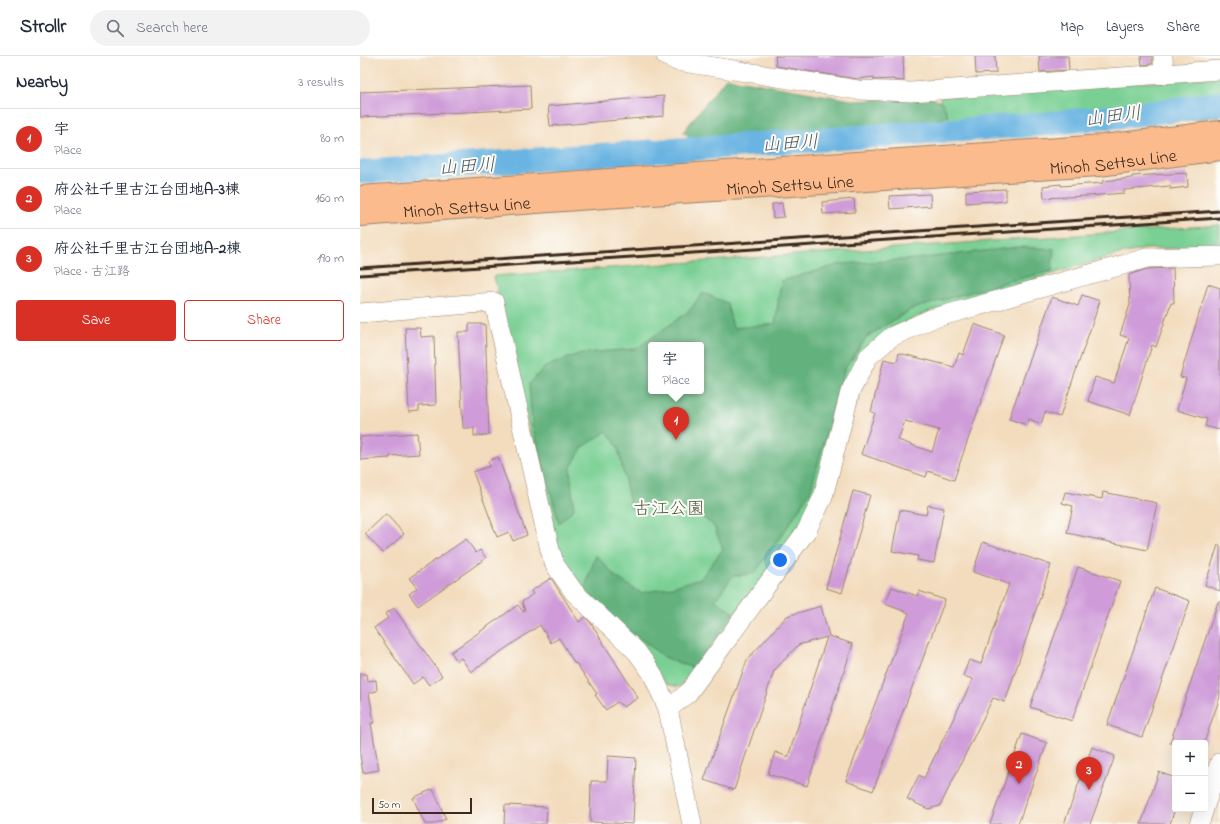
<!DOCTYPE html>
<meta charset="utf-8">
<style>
body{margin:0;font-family:"Indie Flower","Klee One",sans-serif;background:#f2f2f3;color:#1f2937}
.controls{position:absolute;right:12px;bottom:12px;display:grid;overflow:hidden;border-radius:4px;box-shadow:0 4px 16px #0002}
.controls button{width:36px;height:36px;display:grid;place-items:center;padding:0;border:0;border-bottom:1px solid #e0e1e3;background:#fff;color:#1f2937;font:20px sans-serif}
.scale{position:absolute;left:12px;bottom:10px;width:100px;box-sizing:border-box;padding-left:4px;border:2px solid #3b2a1e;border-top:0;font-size:11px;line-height:14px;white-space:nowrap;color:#3b2a1e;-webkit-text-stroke:3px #fdfcf7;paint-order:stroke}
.you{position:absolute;left:420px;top:504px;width:14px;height:14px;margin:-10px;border:3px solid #fff;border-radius:50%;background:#1a73e8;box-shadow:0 0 0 6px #1a73e833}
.badge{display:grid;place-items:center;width:26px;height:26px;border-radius:50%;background:#d93025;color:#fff;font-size:13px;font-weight:700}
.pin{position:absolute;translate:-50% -33px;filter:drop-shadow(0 1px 2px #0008)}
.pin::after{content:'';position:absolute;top:21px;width:14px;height:12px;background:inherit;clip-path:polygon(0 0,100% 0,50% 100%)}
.popup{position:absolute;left:288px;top:286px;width:56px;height:52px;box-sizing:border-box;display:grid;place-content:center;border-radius:4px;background:#fff;filter:drop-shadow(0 1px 3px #0005);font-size:13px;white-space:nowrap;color:#747a83}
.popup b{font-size:15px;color:#1f2937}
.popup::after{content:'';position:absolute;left:50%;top:100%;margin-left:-8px;border:8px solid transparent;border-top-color:#fff}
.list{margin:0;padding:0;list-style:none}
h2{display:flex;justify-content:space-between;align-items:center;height:52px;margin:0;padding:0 16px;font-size:17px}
h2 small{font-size:13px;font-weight:400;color:#747a83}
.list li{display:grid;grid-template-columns:26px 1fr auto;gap:12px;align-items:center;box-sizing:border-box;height:60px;padding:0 16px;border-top:1px solid #e0e1e3}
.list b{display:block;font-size:15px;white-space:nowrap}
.list p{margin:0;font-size:13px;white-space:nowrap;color:#747a83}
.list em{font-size:13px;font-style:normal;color:#747a83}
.actions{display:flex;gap:8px;padding:12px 16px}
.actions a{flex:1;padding:9px 0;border:1px solid #d93025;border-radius:4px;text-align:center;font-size:14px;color:#d93025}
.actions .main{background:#d93025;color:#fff}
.icon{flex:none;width:22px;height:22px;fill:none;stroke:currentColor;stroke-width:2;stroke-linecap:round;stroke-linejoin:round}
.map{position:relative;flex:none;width:860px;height:768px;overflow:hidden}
header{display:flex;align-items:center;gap:24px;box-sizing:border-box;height:56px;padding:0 20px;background:#fff;border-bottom:1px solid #e0e1e3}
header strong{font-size:19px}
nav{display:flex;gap:22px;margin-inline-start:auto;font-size:14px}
.search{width:280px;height:36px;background:#f2f2f3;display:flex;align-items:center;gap:10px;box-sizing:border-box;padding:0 14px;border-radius:22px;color:#747a83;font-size:15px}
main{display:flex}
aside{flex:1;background:#fff}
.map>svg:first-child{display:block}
.green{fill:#7ad094;stroke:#5a7d59;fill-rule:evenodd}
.forest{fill:#63b27e;stroke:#4f6e4e;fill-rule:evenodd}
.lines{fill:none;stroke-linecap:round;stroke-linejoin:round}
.river{stroke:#69b4e2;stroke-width:24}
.building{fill:#cf9cd9;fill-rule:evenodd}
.minor-casing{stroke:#97836e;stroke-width:20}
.major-casing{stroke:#97836e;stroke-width:24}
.minor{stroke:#fff;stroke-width:19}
.major{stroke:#fbbb8d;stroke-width:22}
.rail{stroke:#3b2a1e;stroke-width:3}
.labels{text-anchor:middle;stroke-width:4;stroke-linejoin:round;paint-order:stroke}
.street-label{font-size:18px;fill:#3b2a1e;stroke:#fdfcf7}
.park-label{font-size:18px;fill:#4e5c41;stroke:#fdfcf7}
.water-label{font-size:19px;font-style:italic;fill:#4b5a63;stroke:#fdfcf7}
</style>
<header>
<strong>Strollr</strong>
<div class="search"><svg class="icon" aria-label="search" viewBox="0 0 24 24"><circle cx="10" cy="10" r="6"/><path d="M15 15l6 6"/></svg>Search here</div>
<nav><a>Map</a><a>Layers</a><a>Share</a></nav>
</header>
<main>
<aside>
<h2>Nearby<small>3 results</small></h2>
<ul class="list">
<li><span class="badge">1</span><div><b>宇</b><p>Place</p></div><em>80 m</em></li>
<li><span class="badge">2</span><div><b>府公社千里古江台団地A-3棟</b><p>Place</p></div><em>160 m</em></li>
<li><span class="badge">3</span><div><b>府公社千里古江台団地A-2棟</b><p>Place · 古江路</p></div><em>190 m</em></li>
</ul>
<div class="actions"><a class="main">Save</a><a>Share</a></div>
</aside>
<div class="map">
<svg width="860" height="768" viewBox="0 0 860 768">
<rect width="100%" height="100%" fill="#fdfcf7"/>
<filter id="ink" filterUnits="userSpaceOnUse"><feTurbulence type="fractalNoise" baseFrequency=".025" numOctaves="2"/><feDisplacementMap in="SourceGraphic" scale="8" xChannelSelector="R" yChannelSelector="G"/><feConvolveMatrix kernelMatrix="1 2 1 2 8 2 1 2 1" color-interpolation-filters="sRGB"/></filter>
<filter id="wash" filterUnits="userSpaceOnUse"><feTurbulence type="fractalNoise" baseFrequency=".012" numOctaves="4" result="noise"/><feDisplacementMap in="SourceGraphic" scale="16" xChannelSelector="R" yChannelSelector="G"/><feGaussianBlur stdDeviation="0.9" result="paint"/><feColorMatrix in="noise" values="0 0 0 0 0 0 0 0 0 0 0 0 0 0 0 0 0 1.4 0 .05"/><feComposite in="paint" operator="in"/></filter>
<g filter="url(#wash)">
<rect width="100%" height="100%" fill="#f3dcbd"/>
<g class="green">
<path d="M 860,21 L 860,41 L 686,59 L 582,67 L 580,41 Z"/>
<path d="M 860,169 L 860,191 L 786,193 L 755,199 L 570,255 L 525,275 L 457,438 L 441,471 L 331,624 L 318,631 L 306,628 L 219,531 L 203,509 L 197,493 L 134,220 ZM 291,289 L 341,289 L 341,335 L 291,335 Z"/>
</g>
<g class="forest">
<path d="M 366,22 L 497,45 L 569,41 L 583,47 L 588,60 L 568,67 L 332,82 L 323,76 Z"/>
<path d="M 854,42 L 860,47 L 860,60 L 806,67 L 797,61 L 800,49 Z"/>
<path d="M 659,191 L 694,193 L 692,215 L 646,226 L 552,253 L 508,280 L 484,314 L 450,436 L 426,473 L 394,518 L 373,520 L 355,544 L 373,556 L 335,613 L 304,601 L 289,589 L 248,560 L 224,534 L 236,499 L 256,521 L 281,537 L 312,531 L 341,522 L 363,493 L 354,470 L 332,453 L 296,448 L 271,453 L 258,392 L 247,375 L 222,392 L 210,413 L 214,453 L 199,467 L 172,368 L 169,328 L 185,311 L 221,297 L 276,293 L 329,255 L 343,237 L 367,247 L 373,272 L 415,268 L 421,225 L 481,208 L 555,203 ZM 291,289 L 341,289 L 341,335 L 291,335 Z"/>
</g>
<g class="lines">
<path class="river" d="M 0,116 L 684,68 L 797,56 L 860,47"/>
</g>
<g id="blocks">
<g class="building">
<path d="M 415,0 L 543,0 L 544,25 L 534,24 L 534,23 L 514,24 L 514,21 L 497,23 L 416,10 Z"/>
<path d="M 615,0 L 635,0 L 636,17 L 616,18 Z"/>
<path d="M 679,0 L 708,0 L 709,14 L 680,16 Z"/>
<path d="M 781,0 L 792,0 L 792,8 L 782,9 Z"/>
<path d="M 170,29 L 171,53 L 0,61 L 0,36 Z"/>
<path d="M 304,40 L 304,60 L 190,70 L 188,50 Z"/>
<path d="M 827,117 L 828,131 L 810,133 L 810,130 L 764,134 L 764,137 L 727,140 L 684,142 L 683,130 L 701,128 L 701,130 L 743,127 L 743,125 L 772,122 L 772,120 Z"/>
<path d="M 646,133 L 646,145 L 633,146 L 633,145 L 606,147 L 606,135 Z"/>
<path d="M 570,138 L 571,150 L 530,153 L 529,140 Z"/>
<path d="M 494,143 L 495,156 L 463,158 L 462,146 Z"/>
<path d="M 422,147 L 424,161 L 413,162 L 412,148 Z"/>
<path d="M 813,212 L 814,247 L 811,247 L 796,291 L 792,289 L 770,359 L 728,345 L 735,321 L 754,327 L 769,282 L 760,279 L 770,249 L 769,219 L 787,213 Z"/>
<path d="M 848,228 L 860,232 L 860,374 L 845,370 L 847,363 L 817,354 L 826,322 L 820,321 Z"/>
<path d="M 722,239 L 740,245 L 700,361 L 685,356 L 681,368 L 669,363 L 667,369 L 649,363 L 692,241 L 718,250 Z"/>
<path d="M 109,268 L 125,268 L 129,379 L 114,380 L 114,372 L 103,372 L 98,276 L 109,276 Z"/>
<path d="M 614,268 L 644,279 L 594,424 L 568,415 L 566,421 L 501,398 L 515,357 L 511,356 L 524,303 L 537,306 L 539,297 L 594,311 L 599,297 L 603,299 ZM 545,365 L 579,374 L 572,396 L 538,384 Z"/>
<path d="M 45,272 L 60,272 L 61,281 L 74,280 L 76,349 L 59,350 L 59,355 L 49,356 Z"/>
<path d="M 57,377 L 59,398 L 30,400 L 30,402 L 0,404 L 0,381 Z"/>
<path d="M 138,401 L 167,479 L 153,485 L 149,476 L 137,481 L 113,416 L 130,410 L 128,405 Z"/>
<path d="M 493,435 L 510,439 L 482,537 L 466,532 Z"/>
<path d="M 705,436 L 742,443 L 743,436 L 797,447 L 787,494 L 707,477 L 713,450 L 702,447 Z"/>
<path d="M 568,449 L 584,452 L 574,507 L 557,504 L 558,500 L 532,495 L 540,454 L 566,459 Z"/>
<path d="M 26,458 L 44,478 L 23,497 L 5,478 Z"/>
<path d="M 106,483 L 116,497 L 120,494 L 126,502 L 58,550 L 49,538 L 57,532 L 49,522 Z"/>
<path d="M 623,486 L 691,509 L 645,646 L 633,642 L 580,750 L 568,753 L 547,743 L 559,719 L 564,722 L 613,623 L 603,620 L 609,604 L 621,608 L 649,528 L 613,516 Z"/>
<path d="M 858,489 L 860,489 L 860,535 L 845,529 Z"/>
<path d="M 718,511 L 760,525 L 712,665 L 670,651 Z"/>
<path d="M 191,522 L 219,566 L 225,561 L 230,566 L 278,642 L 264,651 L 257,646 L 246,654 L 235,639 L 237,638 L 216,607 L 215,608 L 199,582 L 191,587 L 180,569 L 111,616 L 101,602 L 97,605 L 91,596 L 158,549 L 163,556 L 165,555 L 162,546 L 173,538 L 171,535 Z"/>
<path d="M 532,531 L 557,540 L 559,535 L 585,544 L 513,735 L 486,725 L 549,557 L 525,548 Z"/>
<path d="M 795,532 L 830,545 L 782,681 L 747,669 Z"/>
<path d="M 858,546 L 860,546 L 860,641 L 844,687 L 810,687 Z"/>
<path d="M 461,550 L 469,580 L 493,588 L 447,730 L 408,718 L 415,696 L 428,701 L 467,581 L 438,589 L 414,615 L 374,734 L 344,724 L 387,604 L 427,560 Z"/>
<path d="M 34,552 L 82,620 L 69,629 L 63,621 L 53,628 L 14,572 L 28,562 L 25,558 Z"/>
<path d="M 0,618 L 6,618 L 7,625 L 16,624 L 17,635 L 9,637 L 14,667 L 11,667 L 19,714 L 3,717 L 0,699 Z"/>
<path d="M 662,678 L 687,687 L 658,768 L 630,768 Z"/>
<path d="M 732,691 L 755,700 L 730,768 L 704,768 Z"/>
<path d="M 248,700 L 276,702 L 273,768 L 230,766 L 231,725 L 247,725 Z"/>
<path d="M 799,716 L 815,722 L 815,753 L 810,768 L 781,768 Z"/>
<path d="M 73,733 L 86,763 L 73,768 L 65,768 L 53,742 Z"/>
<path d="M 145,749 L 187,751 L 186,768 L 144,768 Z"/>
</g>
</g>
</g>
<g filter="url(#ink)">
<use href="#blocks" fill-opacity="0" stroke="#97836e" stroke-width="1"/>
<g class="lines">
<g class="minor-casing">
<g id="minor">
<path d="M 306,0 L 317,5 L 498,34 L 551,36 L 860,14"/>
<path d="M 803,0 L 804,19"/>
<path d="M 0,257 L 134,246 L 190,494 L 195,509 L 214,536 L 277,596 L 292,617 L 308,653 L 332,768"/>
<path d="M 308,653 L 328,637 L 447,474 L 463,441 L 490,336 L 508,301 L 531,281 L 571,263 L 787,202 L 860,200"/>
<path d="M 845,749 L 860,706"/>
<path d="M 839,768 L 844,753"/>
</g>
</g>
<g class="major-casing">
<g id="major">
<path d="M 0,141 L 743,90 L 860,76"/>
<path id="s1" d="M 0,159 L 245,141 L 739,109 L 860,93"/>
</g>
</g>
<use href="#minor" class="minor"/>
<use href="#major" class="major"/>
<g class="rail">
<path d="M 0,212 L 860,155"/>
<path d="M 0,219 L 860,162"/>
</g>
</g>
</g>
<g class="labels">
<g class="street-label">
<text dy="6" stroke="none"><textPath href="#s1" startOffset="755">Minoh Settsu Line</textPath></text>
<text dy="6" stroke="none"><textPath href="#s1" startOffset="431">Minoh Settsu Line</textPath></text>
<text dy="6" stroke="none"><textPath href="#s1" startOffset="107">Minoh Settsu Line</textPath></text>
</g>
<g class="park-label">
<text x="309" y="458">古江公園</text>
</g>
<g class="water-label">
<text transform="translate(753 59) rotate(-7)" y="7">山田川</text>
<text transform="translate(430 86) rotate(-4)" y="7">山田川</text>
<text transform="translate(107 109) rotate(-4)" y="7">山田川</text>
</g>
</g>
</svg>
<div class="controls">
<button>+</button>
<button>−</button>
</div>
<div class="scale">50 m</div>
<div class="you"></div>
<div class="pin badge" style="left:316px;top:384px">1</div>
<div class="popup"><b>宇</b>Place</div>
<div class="pin badge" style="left:659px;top:728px">2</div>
<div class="pin badge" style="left:729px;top:734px">3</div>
</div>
</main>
